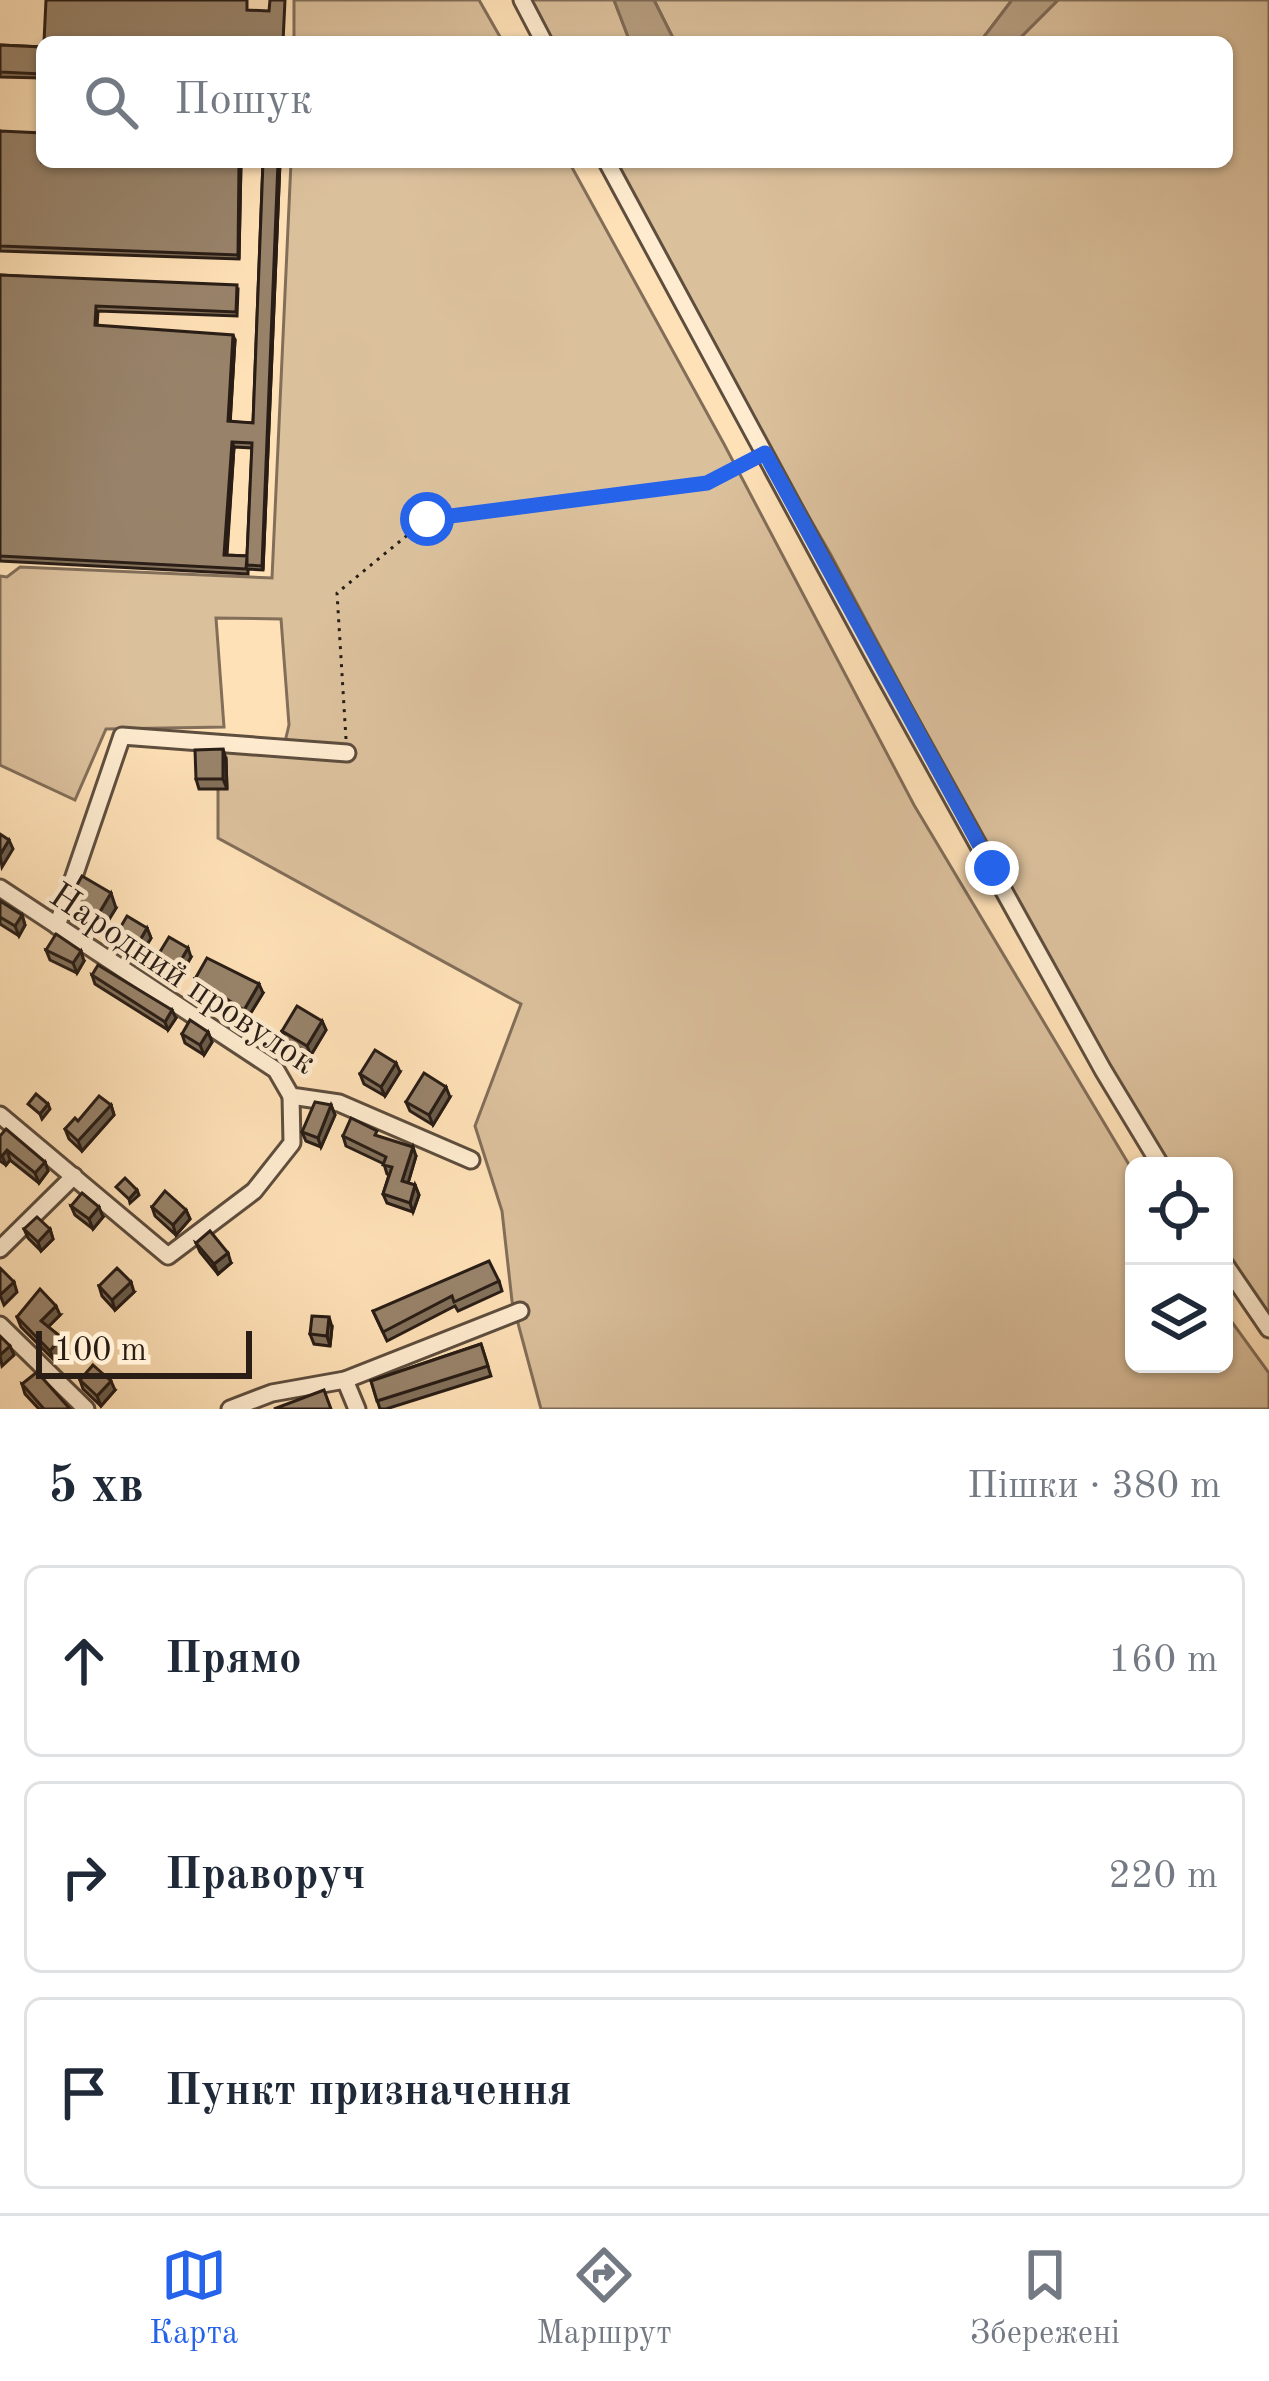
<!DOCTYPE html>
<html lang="uk">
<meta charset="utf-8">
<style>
body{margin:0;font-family:"Old Standard TT",serif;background:#f2f2f3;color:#1f2937}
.controls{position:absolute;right:36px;bottom:36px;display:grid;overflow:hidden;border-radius:18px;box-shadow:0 3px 9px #0004}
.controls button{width:108px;height:108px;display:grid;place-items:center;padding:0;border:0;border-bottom:3px solid #e0e1e3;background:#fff;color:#1f2937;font:60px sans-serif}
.scale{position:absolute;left:36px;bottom:30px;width:216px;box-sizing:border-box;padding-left:12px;border:6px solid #291d16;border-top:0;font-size:33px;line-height:42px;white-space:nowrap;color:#291d16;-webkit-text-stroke:9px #ffecd0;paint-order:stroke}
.stop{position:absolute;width:36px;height:36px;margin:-27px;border:9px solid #2563eb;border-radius:50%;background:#fff}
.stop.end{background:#2563eb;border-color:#fff;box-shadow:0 3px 12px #0008}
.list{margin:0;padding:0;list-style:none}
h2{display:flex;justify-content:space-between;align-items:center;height:156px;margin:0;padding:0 48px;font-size:51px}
h2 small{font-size:39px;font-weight:400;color:#747a83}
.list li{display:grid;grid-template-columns:78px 1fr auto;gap:36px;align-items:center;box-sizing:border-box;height:192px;margin:0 24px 24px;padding:0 24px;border:3px solid #e0e1e3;border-radius:18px}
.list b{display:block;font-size:45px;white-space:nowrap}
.list em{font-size:39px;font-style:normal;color:#747a83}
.icon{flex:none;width:66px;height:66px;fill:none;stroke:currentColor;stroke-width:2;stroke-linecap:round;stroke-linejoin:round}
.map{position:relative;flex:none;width:1269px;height:1409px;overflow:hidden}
.search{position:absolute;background:#fff;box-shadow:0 3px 9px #0004;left:36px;right:36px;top:36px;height:132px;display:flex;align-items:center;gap:30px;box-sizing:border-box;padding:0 42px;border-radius:18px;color:#747a83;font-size:45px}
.sheet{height:804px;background:#fff}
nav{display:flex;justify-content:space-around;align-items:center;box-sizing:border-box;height:168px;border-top:3px solid #e0e1e3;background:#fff;font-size:33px;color:#747a83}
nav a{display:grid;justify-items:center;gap:6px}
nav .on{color:#2563eb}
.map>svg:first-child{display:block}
.green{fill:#dbc09c;stroke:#826e59;stroke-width:3}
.water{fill:#b69e80;stroke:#7e6a56;stroke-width:3}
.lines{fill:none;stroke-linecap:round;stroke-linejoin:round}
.minor-casing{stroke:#5e4e3e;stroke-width:21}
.path{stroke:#291d16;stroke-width:3;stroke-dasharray:3 6;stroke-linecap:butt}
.minor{stroke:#ffecd0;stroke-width:15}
.wall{fill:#83715b;stroke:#291d16;stroke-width:3;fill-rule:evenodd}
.shaded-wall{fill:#6a5c4a;stroke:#291d16;stroke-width:3}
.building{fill:#98836a;stroke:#291d16;stroke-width:3;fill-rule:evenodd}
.route{stroke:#2563eb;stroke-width:15}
.labels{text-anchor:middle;stroke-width:9;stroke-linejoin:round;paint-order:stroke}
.street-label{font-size:36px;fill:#291d16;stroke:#ffecd0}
</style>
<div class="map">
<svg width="1269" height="1409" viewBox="0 0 1269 1409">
<rect width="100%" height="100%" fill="#ffe1b7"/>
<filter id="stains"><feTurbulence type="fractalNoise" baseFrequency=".00167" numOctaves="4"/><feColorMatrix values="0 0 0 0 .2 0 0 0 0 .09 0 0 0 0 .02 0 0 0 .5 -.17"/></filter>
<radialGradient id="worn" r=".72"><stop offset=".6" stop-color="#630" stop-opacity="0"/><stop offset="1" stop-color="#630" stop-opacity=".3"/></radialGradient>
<g class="green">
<path d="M 294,0 L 479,0 L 503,42 L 294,42 Z"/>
<path d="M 529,0 L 614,0 L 630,42 L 550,42 Z"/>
<path d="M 654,0 L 1012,0 L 980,42 L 675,42 Z"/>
<path d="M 1058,0 L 1269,0 L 1269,1321 L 1224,1252 L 1224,1166 L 1168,1166 L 1026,920 L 831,555 L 718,360 L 611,162 L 794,162 L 840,166 L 854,162 L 1227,162 L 1227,42 L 1016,42 Z"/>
<path d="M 291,162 L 569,162 L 724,444 L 914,805 L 1134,1173 L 1134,1364 L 1224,1364 L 1224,1311 L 1269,1373 L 1269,1409 L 541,1409 L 512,1301 L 502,1211 L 475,1126 L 521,1004 L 218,838 L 218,747 L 283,750 L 289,725 L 281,619 L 216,618 L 224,727 L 106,729 L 75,800 L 0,765 L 0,576 L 7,577 L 20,567 L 272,578 Z"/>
</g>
<g class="water">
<path d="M 614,0 L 654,0 L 675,42 L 630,42 Z"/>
<path d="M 1012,0 L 1058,0 L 1016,42 L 980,42 Z"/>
</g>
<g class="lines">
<g class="minor-casing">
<g id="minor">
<path d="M 522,0 L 544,42"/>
<path d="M 607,162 L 877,662 L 1103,1070 L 1161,1166"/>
<path d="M 0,888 L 276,1070 L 291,1096 L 339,1103 L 471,1160"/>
<path d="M 57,926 L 122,736 L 347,753"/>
<path d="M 0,1115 L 168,1256 L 254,1191 L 292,1143 L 291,1096"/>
<path d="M 0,1249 L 74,1176"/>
<path d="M 1224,1263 L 1269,1329"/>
<path d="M 0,1325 L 86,1409"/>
<path d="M 345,1380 L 357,1409"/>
<path d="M 230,1409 L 272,1393 L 345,1380 L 520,1311"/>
</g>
</g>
<path class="path" d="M 346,739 L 337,593 L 427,519 L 707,483 L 752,460"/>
<use href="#minor" class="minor"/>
</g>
<g class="wall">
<path d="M 0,45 L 42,47 L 42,78 L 0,77 Z"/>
<path d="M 0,131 L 42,162 L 241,162 L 239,259 L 0,251 Z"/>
<path d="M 263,162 L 280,162 L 263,570 L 248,569 L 248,574 L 0,561 L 0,275 L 238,289 L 237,316 L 98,311 L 97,326 L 235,340 L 230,422 L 253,423 ZM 234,447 L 252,448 L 247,556 L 227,555 Z"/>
<path d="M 226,759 L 227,789 L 199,789 L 196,779 Z"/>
<path d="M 0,901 L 22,915 L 25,925 L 19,936 L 0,924 Z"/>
<path d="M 67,903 L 116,908 L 100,934 L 72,918 Z"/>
<path d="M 147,928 L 151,938 L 140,956 L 119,944 L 116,935 Z"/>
<path d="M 46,950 L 84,961 L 77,973 L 50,960 Z"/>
<path d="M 158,955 L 191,957 L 180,976 L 161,965 Z"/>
<path d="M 92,975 L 176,1018 L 168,1030 L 95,984 Z"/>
<path d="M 195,979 L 263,993 L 247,1019 L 198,989 Z"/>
<path d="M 322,1021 L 326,1030 L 311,1055 L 286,1040 L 282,1031 Z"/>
<path d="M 208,1032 L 212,1042 L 204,1055 L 185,1043 L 182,1034 Z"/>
<path d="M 400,1072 L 385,1096 L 364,1084 L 360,1074 Z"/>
<path d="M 450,1097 L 433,1125 L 410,1111 L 406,1102 Z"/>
<path d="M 111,1105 L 114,1115 L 82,1151 L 69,1139 L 65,1129 Z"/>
<path d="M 331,1105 L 335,1115 L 321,1147 L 306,1141 L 302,1132 Z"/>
<path d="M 0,1136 L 45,1162 L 48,1171 L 39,1183 L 10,1160 L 6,1165 L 0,1161 Z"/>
<path d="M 343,1136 L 379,1137 L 416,1156 L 408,1183 L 415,1185 L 419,1195 L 413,1212 L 387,1203 L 383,1194 L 389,1175 L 387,1174 L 384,1164 L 346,1146 Z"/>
<path d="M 71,1206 L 103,1217 L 93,1229 L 75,1215 Z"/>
<path d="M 152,1207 L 186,1210 L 190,1219 L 176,1235 L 155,1216 Z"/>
<path d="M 24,1229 L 50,1229 L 53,1239 L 41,1251 L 28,1238 Z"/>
<path d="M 196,1243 L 231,1263 L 218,1274 L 200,1252 Z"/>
<path d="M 499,1281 L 502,1291 L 458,1311 L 455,1306 L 387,1341 L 373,1311 Z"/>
<path d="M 99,1286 L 134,1292 L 115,1310 L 102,1296 Z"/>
<path d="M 60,1315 L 48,1327 L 61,1337 L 65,1346 L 54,1360 L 21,1327 L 17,1317 Z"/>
<path d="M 332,1327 L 330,1346 L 314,1344 L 310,1334 Z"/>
<path d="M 481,1344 L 491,1376 L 386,1409 L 380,1409 L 371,1381 Z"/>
<path d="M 80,1380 L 115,1390 L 101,1406 L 83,1389 Z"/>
<path d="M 22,1384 L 70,1409 L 39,1409 L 25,1394 Z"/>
</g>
<g class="shaded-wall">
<path d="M 239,162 L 241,162 L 239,259 L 238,255 Z"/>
<path d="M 278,162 L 280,162 L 263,570 L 262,566 Z"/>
<path d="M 233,335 L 235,340 L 230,426 L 228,421 Z"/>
<path d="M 232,442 L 234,447 L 226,560 L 224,555 Z"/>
<path d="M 223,749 L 226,759 L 227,789 L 223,779 Z"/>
<path d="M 9,840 L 13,849 L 2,867 L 0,855 Z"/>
<path d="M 111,893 L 116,908 L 100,934 L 95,920 Z"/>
<path d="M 22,915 L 25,925 L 19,936 L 15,926 Z"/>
<path d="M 147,928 L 151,938 L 140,956 L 136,947 Z"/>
<path d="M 188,948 L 191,957 L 180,976 L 177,967 Z"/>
<path d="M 81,951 L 84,961 L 77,973 L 73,963 Z"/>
<path d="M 259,984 L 263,993 L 247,1019 L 244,1010 Z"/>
<path d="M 172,1010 L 176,1018 L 168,1030 L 165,1022 Z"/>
<path d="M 322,1021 L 326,1030 L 311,1055 L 307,1046 Z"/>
<path d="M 208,1032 L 212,1042 L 204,1055 L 200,1045 Z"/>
<path d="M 396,1063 L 400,1072 L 385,1096 L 381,1087 Z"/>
<path d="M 446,1087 L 450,1097 L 433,1125 L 429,1115 Z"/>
<path d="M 48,1104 L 50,1109 L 42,1119 L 40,1114 Z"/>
<path d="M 111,1105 L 114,1115 L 82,1151 L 78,1141 Z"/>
<path d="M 331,1105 L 335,1115 L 321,1147 L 318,1138 Z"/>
<path d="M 413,1147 L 416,1156 L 406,1190 L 402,1181 Z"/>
<path d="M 7,1150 L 10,1160 L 6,1165 L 2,1156 Z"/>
<path d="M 45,1162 L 48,1171 L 39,1183 L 35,1173 Z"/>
<path d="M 415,1185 L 419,1195 L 413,1212 L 410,1203 Z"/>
<path d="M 137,1190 L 139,1195 L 130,1203 L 129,1199 Z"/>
<path d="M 99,1207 L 103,1217 L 93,1229 L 89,1219 Z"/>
<path d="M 186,1210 L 190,1219 L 176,1235 L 173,1225 Z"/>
<path d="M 50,1229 L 53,1239 L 41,1251 L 38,1242 Z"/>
<path d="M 228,1253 L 231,1263 L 218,1274 L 214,1264 Z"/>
<path d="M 14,1282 L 17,1292 L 4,1305 L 0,1295 Z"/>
<path d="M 131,1282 L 134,1292 L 115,1310 L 112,1300 Z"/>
<path d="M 56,1306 L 60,1315 L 44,1331 L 41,1321 Z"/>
<path d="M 329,1317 L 332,1327 L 330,1346 L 327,1336 Z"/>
<path d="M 61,1337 L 65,1346 L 54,1360 L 50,1351 Z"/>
<path d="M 10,1346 L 14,1355 L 2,1366 L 0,1355 Z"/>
<path d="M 111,1381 L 115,1390 L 101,1406 L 97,1396 Z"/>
</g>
<g class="building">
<path d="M 46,0 L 247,0 L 247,10 L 269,11 L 270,0 L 285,0 L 283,42 L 44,42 Z"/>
<path d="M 0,45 L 42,47 L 42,74 L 0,72 Z"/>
<path d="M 0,131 L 42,133 L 42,162 L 239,162 L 238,255 L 0,246 Z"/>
<path d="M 263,162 L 278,162 L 262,566 L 247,565 L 247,556 L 246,569 L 0,556 L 0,275 L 237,285 L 236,312 L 96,306 L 95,325 L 233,335 L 228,421 L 253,423 ZM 232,442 L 252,443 L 247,556 L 224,555 Z"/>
<path d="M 223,749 L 223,779 L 196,779 L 195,750 Z"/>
<path d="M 0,834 L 9,840 L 0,855 Z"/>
<path d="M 82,876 L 111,893 L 95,920 L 67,903 Z"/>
<path d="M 0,901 L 22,915 L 15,926 L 0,917 Z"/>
<path d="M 127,916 L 147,928 L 136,947 L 116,935 Z"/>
<path d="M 56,934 L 81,951 L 73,963 L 46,950 Z"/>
<path d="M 169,937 L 188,948 L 177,967 L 158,955 Z"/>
<path d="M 207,958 L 259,984 L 244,1010 L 195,979 Z"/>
<path d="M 98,965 L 172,1010 L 165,1022 L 92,975 Z"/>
<path d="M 297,1006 L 322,1021 L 307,1046 L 282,1031 Z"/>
<path d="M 190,1020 L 208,1032 L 200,1045 L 182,1034 Z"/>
<path d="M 375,1050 L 396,1063 L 381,1087 L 360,1074 Z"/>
<path d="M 424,1073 L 446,1087 L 429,1115 L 406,1102 Z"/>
<path d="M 36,1094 L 48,1104 L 40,1114 L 28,1104 Z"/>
<path d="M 99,1096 L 111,1105 L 78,1141 L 65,1129 L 75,1118 L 78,1121 Z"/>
<path d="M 315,1102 L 331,1105 L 318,1138 L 302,1132 Z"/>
<path d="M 351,1118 L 377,1131 L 375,1135 L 413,1147 L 402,1181 L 415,1185 L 410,1203 L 383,1194 L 392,1167 L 383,1165 L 386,1157 L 343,1136 Z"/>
<path d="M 6,1129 L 45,1162 L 35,1173 L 7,1150 L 2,1156 L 0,1154 L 0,1136 Z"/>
<path d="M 125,1178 L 137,1190 L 129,1199 L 116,1187 Z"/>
<path d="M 165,1191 L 186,1210 L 173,1225 L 152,1207 Z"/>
<path d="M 82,1193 L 99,1207 L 89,1219 L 71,1206 Z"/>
<path d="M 37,1217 L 50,1229 L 38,1242 L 24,1229 Z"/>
<path d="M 210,1231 L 228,1253 L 214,1264 L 196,1243 Z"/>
<path d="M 489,1261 L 499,1281 L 454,1302 L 452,1296 L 383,1332 L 373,1311 Z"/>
<path d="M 0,1268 L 14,1282 L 0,1295 Z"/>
<path d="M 117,1268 L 131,1282 L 112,1300 L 99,1286 Z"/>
<path d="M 40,1289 L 56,1306 L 41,1321 L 61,1337 L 50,1351 L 17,1317 Z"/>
<path d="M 312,1316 L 329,1317 L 327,1336 L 310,1334 Z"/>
<path d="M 0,1336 L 10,1346 L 0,1355 Z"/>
<path d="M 481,1344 L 488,1366 L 377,1401 L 371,1381 Z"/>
<path d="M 93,1365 L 111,1381 L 97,1396 L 80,1380 Z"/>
<path d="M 37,1372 L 70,1409 L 44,1409 L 22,1384 Z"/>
<path d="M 324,1390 L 331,1409 L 274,1409 Z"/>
</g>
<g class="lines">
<path class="route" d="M 427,519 L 707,483 L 765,453 L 992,868"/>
</g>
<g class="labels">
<g class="street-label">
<text transform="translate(184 977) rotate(34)" y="13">Народний провулок</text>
</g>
</g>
<rect width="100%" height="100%" filter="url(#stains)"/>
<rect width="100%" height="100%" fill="url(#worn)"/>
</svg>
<div class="controls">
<button><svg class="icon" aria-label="locate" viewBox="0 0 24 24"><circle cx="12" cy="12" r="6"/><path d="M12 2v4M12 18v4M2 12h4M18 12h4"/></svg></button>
<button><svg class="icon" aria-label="layers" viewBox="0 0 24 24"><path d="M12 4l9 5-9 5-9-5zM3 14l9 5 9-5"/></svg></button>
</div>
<div class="scale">100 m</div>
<div class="stop" style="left:427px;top:519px"></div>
<div class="stop end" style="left:992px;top:868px"></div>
<div class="search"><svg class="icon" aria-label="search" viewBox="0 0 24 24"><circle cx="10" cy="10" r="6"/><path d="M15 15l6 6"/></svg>Пошук</div>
</div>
<section class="sheet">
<h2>5 хв<small>Пішки · 380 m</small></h2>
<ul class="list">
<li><svg class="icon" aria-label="ahead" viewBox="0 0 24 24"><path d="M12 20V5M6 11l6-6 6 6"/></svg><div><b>Прямо</b></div><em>160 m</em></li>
<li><svg class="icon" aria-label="right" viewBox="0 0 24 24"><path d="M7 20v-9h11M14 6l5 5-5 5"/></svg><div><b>Праворуч</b></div><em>220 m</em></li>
<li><svg class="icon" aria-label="arrive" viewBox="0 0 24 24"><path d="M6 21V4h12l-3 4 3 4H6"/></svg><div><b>Пункт призначення</b></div></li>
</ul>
</section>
<nav>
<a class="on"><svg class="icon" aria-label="map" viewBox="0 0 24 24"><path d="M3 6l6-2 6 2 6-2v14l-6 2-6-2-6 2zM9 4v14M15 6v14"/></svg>Карта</a>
<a><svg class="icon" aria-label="directions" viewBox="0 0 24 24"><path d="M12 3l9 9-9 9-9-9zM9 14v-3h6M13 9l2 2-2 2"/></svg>Маршрут</a>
<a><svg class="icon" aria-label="saved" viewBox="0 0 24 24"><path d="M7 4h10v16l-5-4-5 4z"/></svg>Збережені</a>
</nav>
